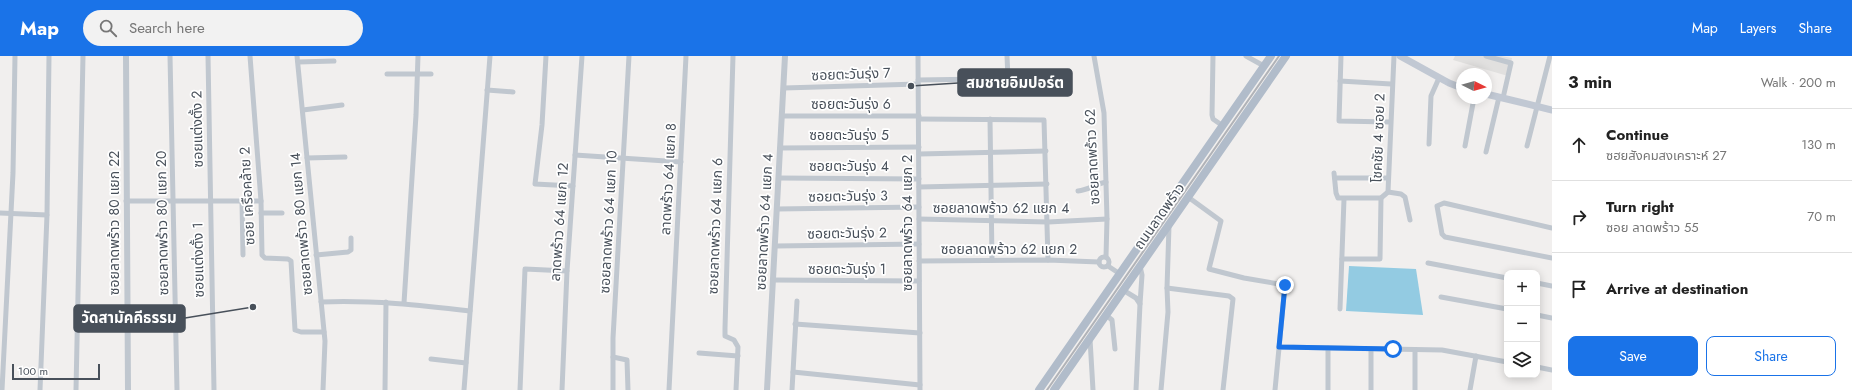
<!DOCTYPE html>
<meta charset="utf-8">
<style>
body{margin:0;font-family:Jost,"Noto Sans Thai",sans-serif;background:#f2f2f2;color:#222}
.controls{position:absolute;right:12px;bottom:12px;display:grid;overflow:hidden;border-radius:8px;box-shadow:0 2px 10px #0003}
.controls button{width:36px;height:36px;display:grid;place-items:center;padding:0;border:0;border-bottom:1px solid #e0e0e0;background:#fff;color:#222;font:20px sans-serif}
.compass{position:absolute;left:1456px;top:12px;width:36px;height:36px;border-radius:50%;background:#fff;box-shadow:0 2px 10px #0003;rotate:95deg}
.scale{position:absolute;left:12px;bottom:10px;width:88px;box-sizing:border-box;padding-left:4px;border:2px solid #48505a;border-top:0;font-size:11px;line-height:14px;white-space:nowrap;color:#48505a;-webkit-text-stroke:3px #fff;paint-order:stroke}
.stop{position:absolute;width:12px;height:12px;margin:-9px;border:3px solid #1a73e8;border-radius:50%;background:#fff}
.stop.end{background:#1a73e8;border-color:#fff;box-shadow:0 1px 4px #0008}
.list{margin:0;padding:0;list-style:none}
h2{display:flex;justify-content:space-between;align-items:center;height:52px;margin:0;padding:0 16px;font-size:17px}
h2 small{font-size:13px;font-weight:400;color:#767676}
.list li{display:grid;grid-template-columns:26px 1fr auto;gap:12px;align-items:center;box-sizing:border-box;height:72px;padding:0 16px;border-top:1px solid #e0e0e0}
.list b{display:block;font-size:15px;white-space:nowrap}
.list p{margin:0;font-size:13px;white-space:nowrap;color:#767676}
.list em{font-size:13px;font-style:normal;color:#767676}
.actions{display:flex;gap:8px;padding:12px 16px}
.actions a{flex:1;padding:9px 0;border:1px solid #1a73e8;border-radius:8px;text-align:center;font-size:14px;color:#1a73e8}
.actions .main{background:#1a73e8;color:#fff}
.icon{flex:none;width:22px;height:22px;fill:none;stroke:currentColor;stroke-width:2;stroke-linecap:round;stroke-linejoin:round}
.map{position:relative;flex:none;width:1552px;height:334px;overflow:hidden}
header{display:flex;align-items:center;gap:24px;box-sizing:border-box;height:56px;padding:0 20px;background:#1a73e8;color:#fff}
header strong{font-size:19px}
nav{display:flex;gap:22px;margin-inline-start:auto;font-size:14px}
.search{width:280px;height:36px;background:#f2f2f2;display:flex;align-items:center;gap:10px;box-sizing:border-box;padding:0 14px;border-radius:22px;color:#767676;font-size:15px}
main{display:flex}
aside{flex:1;background:#fff}
.map>svg:first-child{display:block}
.education{fill:#e1e0df}
.water{fill:#93cbe2}
.lines{fill:none;stroke-linecap:round;stroke-linejoin:round}
.minor{stroke:#c0c7cf;stroke-width:5}
.tertiary{stroke:#c0c7cf;stroke-width:6}
.secondary{stroke:#c1c8d3;stroke-width:7}
.primary{stroke:#b1bcca;stroke-width:8}
.rail{stroke:#b1b3b8;stroke-width:2}
.route{stroke:#1a73e8;stroke-width:5}
.labels{text-anchor:middle;stroke-width:3.5;stroke-linejoin:round;paint-order:stroke}
.street-label{font-size:14px;fill:#48505a;stroke:#fff}
.leader{fill:none;stroke:#48505a;stroke-width:1.5}
.callout-dot{fill:#48505a;stroke:#fff;stroke-width:1.5}
.callout{fill:#48505a;stroke:#48505a;stroke-width:1.5}
.callout-label{font-size:15px;text-anchor:middle;font-weight:bold;fill:#fff}
</style>
<header>
<strong>Map</strong>
<div class="search"><svg class="icon" aria-label="search" viewBox="0 0 24 24"><circle cx="10" cy="10" r="6"/><path d="M15 15l6 6"/></svg>Search here</div>
<nav><a>Map</a><a>Layers</a><a>Share</a></nav>
</header>
<main>
<div class="map">
<svg width="1552" height="334" viewBox="0 0 1552 334">
<rect width="100%" height="100%" fill="#f1efee"/>
<path class="education" d="M 1455,0 L 1501,0 L 1512,2 L 1508,20 L 1453,4 Z"/>
<path class="water" d="M 1349,210 L 1416,213 L 1423,259 L 1346,255 Z"/>
<g class="lines">
<g class="minor">
<path d="M 170,0 L 177,334"/>
<path d="M 208,0 L 214,334"/>
<path d="M 250,0 L 261,145 L 262,199 L 265,202 L 288,203 L 291,205 L 295,274 L 301,276 L 324,276"/>
<path d="M 297,0 L 325,285 L 323,334"/>
<path d="M 546,0 L 542,69 L 535,128 L 573,130"/>
<path d="M 733,0 L 725,272 L 725,280 L 734,284 L 738,291 L 736,334"/>
<path d="M 918,0 L 920,334"/>
<path d="M 1007,0 L 1008,22"/>
<path d="M 1094,0 L 1104,57 L 1107,163 L 1106,201"/>
<path d="M 1213,0 L 1212,59 L 1213,63 L 1223,70"/>
<path d="M 1246,0 L 1264,10"/>
<path d="M 1341,0 L 1339,65 L 1390,66"/>
<path d="M 1486,0 L 1511,7 L 1503,42"/>
<path d="M 298,6 L 334,5"/>
<path d="M 387,18 L 431,18"/>
<path d="M 918,24 L 1051,22"/>
<path d="M 1340,25 L 1391,28"/>
<path d="M 784,32 L 918,28"/>
<path d="M 487,34 L 513,36"/>
<path d="M 303,54 L 342,49"/>
<path d="M 783,60 L 919,60"/>
<path d="M 919,63 L 1044,64 L 1048,204"/>
<path d="M 990,63 L 992,204"/>
<path d="M 1429,88 L 1431,40 L 1439,22"/>
<path d="M 1465,90 L 1474,42"/>
<path d="M 1527,90 L 1550,0"/>
<path d="M 780,92 L 919,91"/>
<path d="M 1486,96 L 1499,41"/>
<path d="M 919,98 L 1046,95"/>
<path d="M 575,99 L 681,106"/>
<path d="M 307,102 L 345,101"/>
<path d="M 1334,117 L 1336,137 L 1338,142 L 1381,142 L 1388,136 L 1394,0"/>
<path d="M 779,122 L 919,123"/>
<path d="M 1335,122 L 1388,122"/>
<path d="M 919,131 L 1047,128"/>
<path d="M 1078,135 C 1088,134 1096,128 1106,126"/>
<path d="M 1388,136 L 1401,138 L 1405,141 L 1410,164"/>
<path d="M 1188,141 L 1221,165 L 1209,213 L 1244,222 L 1285,229 L 1275,334"/>
<path d="M 126,145 L 261,145"/>
<path d="M 242,145 L 243,199"/>
<path d="M 777,153 L 919,151"/>
<path d="M 0,157 L 47,159"/>
<path d="M 261,157 L 282,157"/>
<path d="M 919,163 L 1048,166 L 1107,163"/>
<path d="M 1552,172 L 1444,147 L 1437,150 L 1442,178 L 1445,181 L 1552,202"/>
<path d="M 776,190 L 919,188"/>
<path d="M 316,199 L 348,196 L 351,194 L 351,182"/>
<circle cx="1104" cy="206" r="5"/>
<path d="M 1342,203 L 1380,203 L 1381,142"/>
<path d="M 919,205 L 1048,204 L 1099,206"/>
<path d="M 1428,207 L 1507,222"/>
<path d="M 1108,210 L 1120,218"/>
<path d="M 1140,210 L 1142,219 L 1140,248"/>
<path d="M 774,224 L 919,225"/>
<path d="M 1537,227 L 1552,230"/>
<path d="M 1167,232 L 1229,240 L 1233,243 L 1223,334"/>
<path d="M 1123,234 L 1136,242 L 1140,248 L 1136,334"/>
<path d="M 1441,241 L 1507,253"/>
<path d="M 321,246 C 371,244 420,249 470,255"/>
<path d="M 404,247 L 416,59 L 418,0"/>
<path d="M 1340,253 L 1344,143"/>
<path d="M 1106,259 L 1112,264 L 1115,293"/>
<path d="M 1537,259 L 1552,262"/>
<path d="M 795,268 L 920,277"/>
<path d="M 1090,283 L 1093,334"/>
<path d="M 1279,291 L 1442,294 L 1507,306"/>
<path d="M 699,297 L 738,300"/>
<path d="M 613,301 L 627,304 L 628,334"/>
<path d="M 431,303 L 466,307"/>
<path d="M 1537,311 L 1552,314"/>
<path d="M 793,316 L 920,329"/>
<path d="M 2,334 L 13,117 L 15,0"/>
<path d="M 40,334 L 47,159 L 49,0"/>
<path d="M 76,334 L 83,0"/>
<path d="M 385,334 L 386,246"/>
<path d="M 464,334 L 490,0"/>
<path d="M 520,334 L 525,213 L 567,215"/>
<path d="M 562,334 L 567,215 L 582,0"/>
<path d="M 613,334 L 613,282 L 629,0"/>
<path d="M 669,334 L 686,0"/>
<path d="M 792,334 L 797,245"/>
<path d="M 1161,334 L 1168,256 L 1167,232 L 1169,170"/>
<path d="M 1328,334 L 1328,292"/>
<path d="M 1371,334 L 1371,293"/>
<path d="M 1415,334 L 1415,294"/>
<path d="M 1470,334 L 1476,300"/>
</g>
<g class="tertiary">
<path d="M 126,0 L 128,334"/>
<path d="M 767,334 L 785,0"/>
</g>
<g class="secondary">
<path d="M 1400,0 L 1449,27 L 1462,32"/>
<path d="M 1486,38 L 1552,54"/>
</g>
<g class="primary">
<path d="M 1039,334 L 1271,0"/>
<path d="M 1054,334 L 1286,0"/>
</g>
<path class="rail" d="M 1047,334 L 1279,0"/>
</g>
<g class="lines">
<path class="route" d="M 1285,229 L 1279,291 L 1393,293"/>
</g>
<g class="labels">
<g class="street-label">
<text transform="translate(851 18) rotate(-2)" y="5">ซอยตะวันรุ่ง 7</text>
<text x="851" y="53">ซอยตะวันรุ่ง 6</text>
<text transform="translate(197 73) rotate(-91)" y="5">ซอยแต่งตั้ง 2</text>
<text x="849" y="84">ซอยตะวันรุ่ง 5</text>
<text transform="translate(1378 82) rotate(-88)" y="5">โชคชัย 4 ซอย 2</text>
<text transform="translate(1092 101) rotate(-93)" y="5">ซอยลาดพร้าว 62</text>
<text x="849" y="115">ซอยตะวันรุ่ง 4</text>
<text transform="translate(668 123) rotate(-87)" y="5">ลาดพร้าว 64 แยก 8</text>
<text transform="translate(247 140) rotate(-93)" y="5">ซอย เครือคล้าย 2</text>
<text transform="translate(848 140) rotate(-1)" y="5">ซอยตะวันรุ่ง 3</text>
<text x="1001" y="157">ซอยลาดพร้าว 62 แยก 4</text>
<text transform="translate(1159 160) rotate(-55)" y="5">ถนนลาดพร้าว</text>
<text transform="translate(559 166) rotate(-86)" y="5">ลาดพร้าว 64 แยก 12</text>
<text transform="translate(608 166) rotate(-87)" y="5">ซอยลาดพร้าว 64 แยก 10</text>
<text transform="translate(764 166) rotate(-87)" y="5">ซอยลาดพร้าว 64 แยก 4</text>
<text transform="translate(114 167) rotate(-90)" y="5">ซอยลาดพร้าว 80 แยก 22</text>
<text transform="translate(162 167) rotate(-91)" y="5">ซอยลาดพร้าว 80 แยก 20</text>
<text transform="translate(907 167) rotate(-90)" y="5">ซอยลาดพร้าว 64 แยก 2</text>
<text transform="translate(301 168) rotate(-95)" y="5">ซอยลาดพร้าว 80 แยก 14</text>
<text transform="translate(715 170) rotate(-88)" y="5">ซอยลาดพร้าว 64 แยก 6</text>
<text transform="translate(847 177) rotate(-1)" y="5">ซอยตะวันรุ่ง 2</text>
<text x="1009" y="198">ซอยลาดพร้าว 62 แยก 2</text>
<text transform="translate(198 204) rotate(-91)" y="5">ซอยแต่งตั้ง 1</text>
<text x="847" y="218">ซอยตะวันรุ่ง 1</text>
</g>
</g>
<path class="leader" d="M911 30L958 27M253 251L185 262"/>
<g class="callout-dot">
<circle cx="911" cy="30" r="4"/>
<circle cx="253" cy="251" r="4"/>
</g>
<g class="callout">
<rect x="958" y="13" width="114" height="27" rx="4"/>
<rect x="74" y="249" width="111" height="27" rx="4"/>
</g>
<g class="callout-label">
<text x="1015" y="32">สมชายอิมปอร์ต</text>
<text x="129" y="267">วัดสามัคคีธรรม</text>
</g>
</svg>
<div class="controls">
<button>+</button>
<button>−</button>
<button><svg class="icon" aria-label="layers" viewBox="0 0 24 24"><path d="M12 4l9 5-9 5-9-5zM3 14l9 5 9-5"/></svg></button>
</div>
<svg class="compass" viewBox="-18 -18 36 36"><path d="M0-13l5 13h-10z" fill="#e53935"/><path d="M0 13l5-13h-10z" fill="#767676"/></svg>
<div class="scale">100 m</div>
<div class="stop" style="left:1393px;top:293px"></div>
<div class="stop end" style="left:1285px;top:229px"></div>
</div>
<aside>
<h2>3 min<small>Walk · 200 m</small></h2>
<ul class="list">
<li><svg class="icon" aria-label="ahead" viewBox="0 0 24 24"><path d="M12 20V5M6 11l6-6 6 6"/></svg><div><b>Continue</b><p>ซฮยสังคมสงเคราะห์ 27</p></div><em>130 m</em></li>
<li><svg class="icon" aria-label="right" viewBox="0 0 24 24"><path d="M7 20v-9h11M14 6l5 5-5 5"/></svg><div><b>Turn right</b><p>ซอย ลาดพร้าว 55</p></div><em>70 m</em></li>
<li><svg class="icon" aria-label="arrive" viewBox="0 0 24 24"><path d="M6 21V4h12l-3 4 3 4H6"/></svg><div><b>Arrive at destination</b></div></li>
</ul>
<div class="actions"><a class="main">Save</a><a>Share</a></div>
</aside>
</main>
